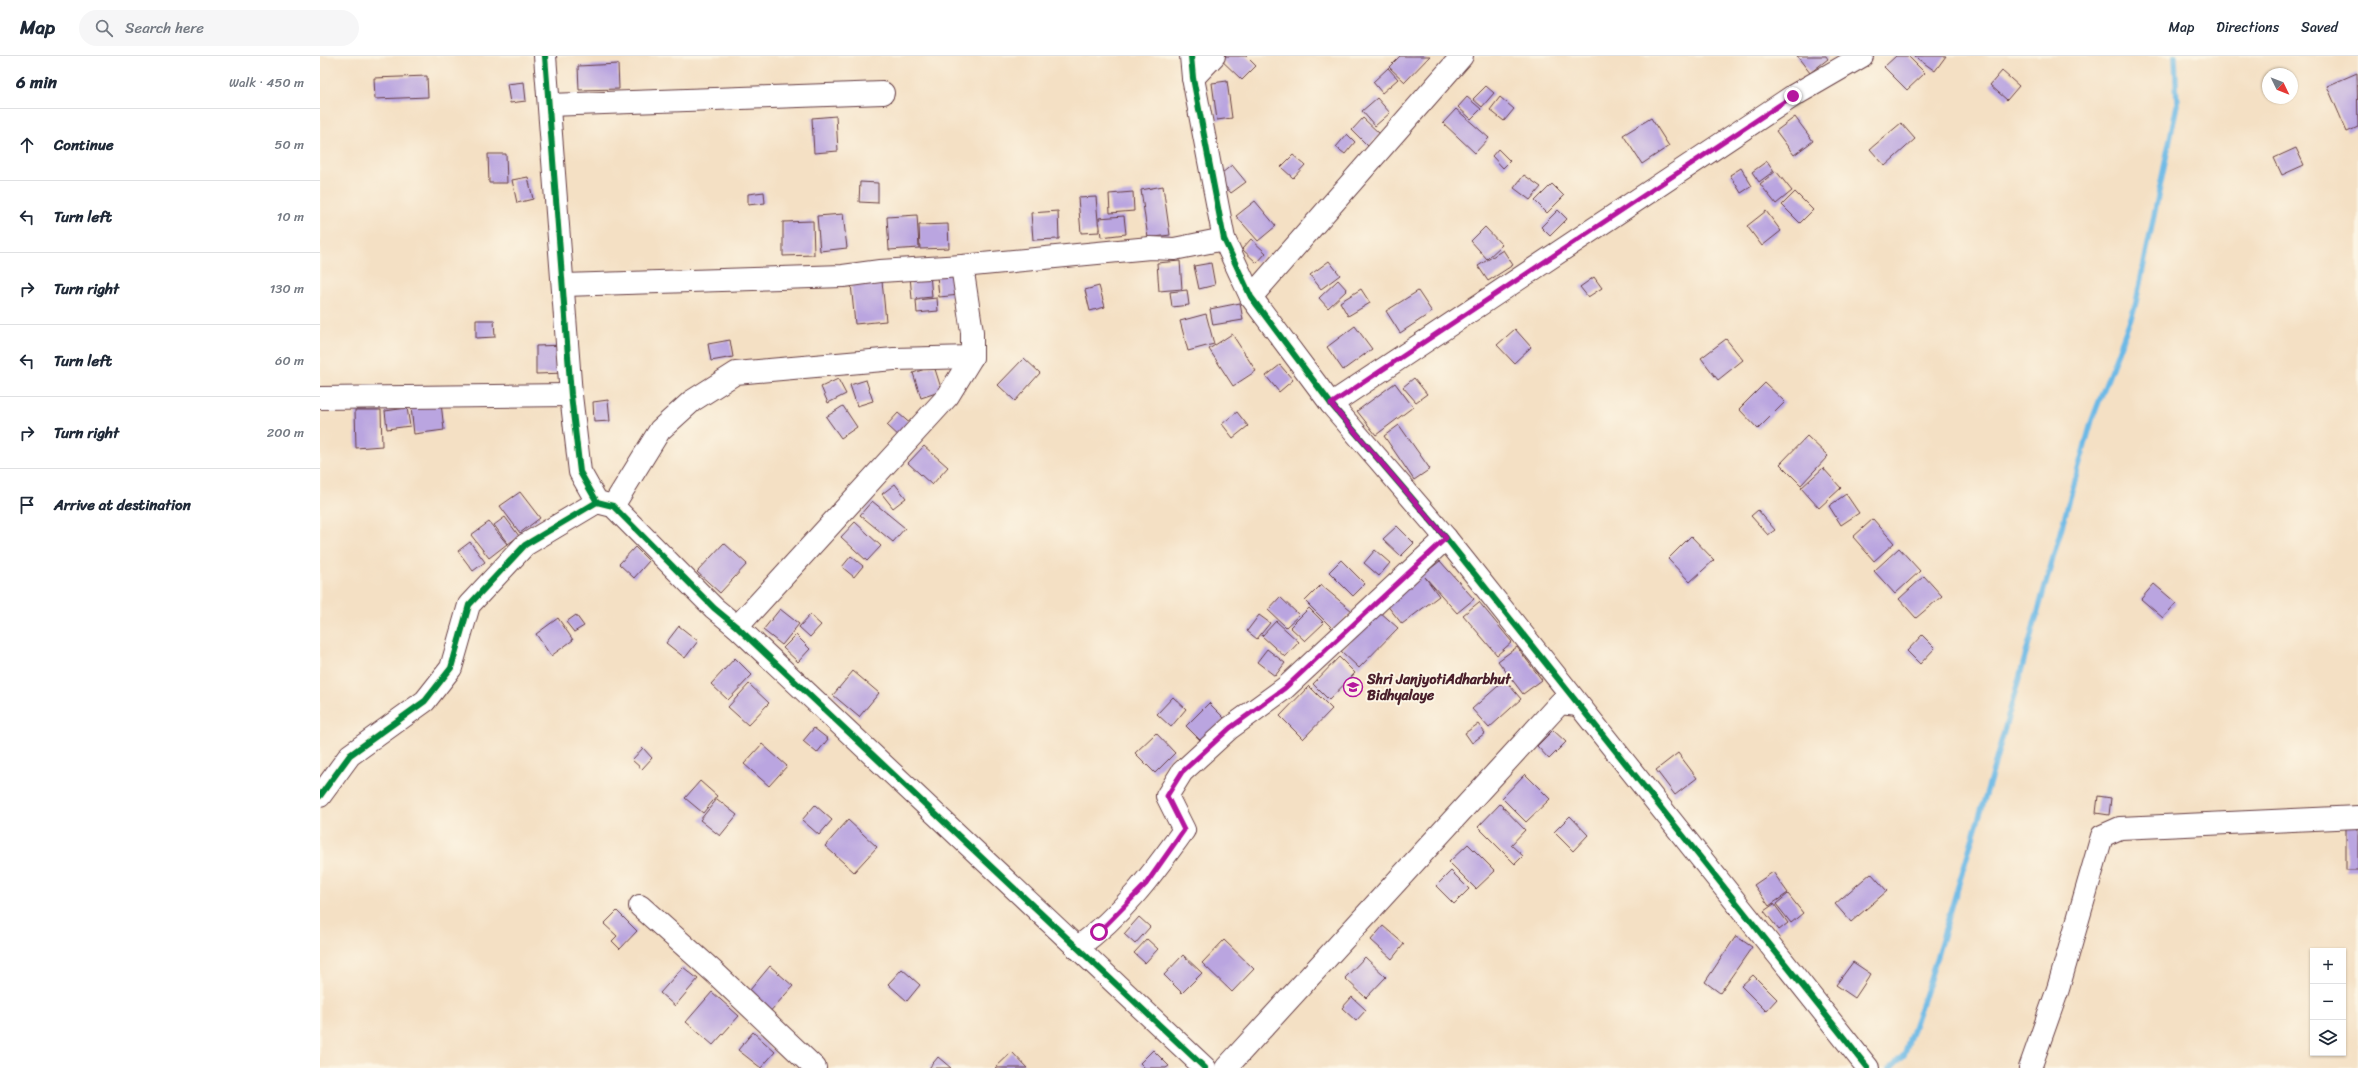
<!DOCTYPE html>
<meta charset="utf-8">
<style>
body{margin:0;font-family:Sriracha,sans-serif;background:#f6f6f7;color:#1f2937}
.controls{position:absolute;right:12px;bottom:12px;display:grid;overflow:hidden;border-radius:0px;box-shadow:0 1px 3px #0004}
.controls button{width:36px;height:36px;display:grid;place-items:center;padding:0;border:0;border-bottom:1px solid #e0e1e3;background:#fff;color:#1f2937;font:20px sans-serif}
.compass{position:absolute;left:1942px;top:12px;width:36px;height:36px;border-radius:50%;background:#fff;box-shadow:0 1px 3px #0004;rotate:133deg}
.stop{position:absolute;width:12px;height:12px;margin:-9px;border:3px solid #b5179e;border-radius:50%;background:#fff}
.stop.end{background:#b5179e;border-color:#fff;box-shadow:0 1px 4px #0008}
.list{margin:0;padding:0;list-style:none}
h2{display:flex;justify-content:space-between;align-items:center;height:52px;margin:0;padding:0 16px;font-size:17px}
h2 small{font-size:13px;font-weight:400;color:#747a83}
.list li{display:grid;grid-template-columns:26px 1fr auto;gap:12px;align-items:center;box-sizing:border-box;height:72px;padding:0 16px;border-top:1px solid #e0e1e3}
.list b{display:block;font-size:15px;white-space:nowrap}
.list em{font-size:13px;font-style:normal;color:#747a83}
.icon{flex:none;width:22px;height:22px;fill:none;stroke:currentColor;stroke-width:2;stroke-linecap:round;stroke-linejoin:round}
.map{position:relative;flex:none;width:2038px;height:1012px;overflow:hidden}
header{display:flex;align-items:center;gap:24px;box-sizing:border-box;height:56px;padding:0 20px;background:#fff;border-bottom:1px solid #e0e1e3}
header strong{font-size:19px}
nav{display:flex;gap:22px;margin-inline-start:auto;font-size:14px}
.search{width:280px;height:36px;background:#f6f6f7;display:flex;align-items:center;gap:10px;box-sizing:border-box;padding:0 14px;border-radius:22px;color:#747a83;font-size:15px}
main{display:flex}
aside{flex:1;background:#fff}
.map>svg:first-child{display:block}
.lines{fill:none;stroke-linecap:round;stroke-linejoin:round}
.stream{stroke:#6cb9e6;stroke-width:5.5}
.building{fill:#baa5e0}
.street-casing{stroke:#643c42;stroke-width:24}
.street{stroke:#fff;stroke-width:22}
.cycleway-casing{stroke:#fcf5e5;stroke-width:8}
.cycleway{stroke:#00873e;stroke-width:6}
.route{stroke:#b5179e;stroke-width:5}
.labels{text-anchor:middle;stroke-width:4;stroke-linejoin:round;paint-order:stroke}
.poi-label{font-size:14px;font-weight:bold;fill:#4a1f2b;stroke:#fcf5e5;text-anchor:start}
</style>
<header>
<strong>Map</strong>
<div class="search"><svg class="icon" aria-label="search" viewBox="0 0 24 24"><circle cx="10" cy="10" r="6"/><path d="M15 15l6 6"/></svg>Search here</div>
<nav><a>Map</a><a>Directions</a><a>Saved</a></nav>
</header>
<main>
<aside>
<h2>6 min<small>Walk · 450 m</small></h2>
<ul class="list">
<li><svg class="icon" aria-label="ahead" viewBox="0 0 24 24"><path d="M12 20V5M6 11l6-6 6 6"/></svg><div><b>Continue</b></div><em>50 m</em></li>
<li><svg class="icon" aria-label="left" viewBox="0 0 24 24"><path d="M17 20v-9H6M10 6l-5 5 5 5"/></svg><div><b>Turn left</b></div><em>10 m</em></li>
<li><svg class="icon" aria-label="right" viewBox="0 0 24 24"><path d="M7 20v-9h11M14 6l5 5-5 5"/></svg><div><b>Turn right</b></div><em>130 m</em></li>
<li><svg class="icon" aria-label="left" viewBox="0 0 24 24"><path d="M17 20v-9H6M10 6l-5 5 5 5"/></svg><div><b>Turn left</b></div><em>60 m</em></li>
<li><svg class="icon" aria-label="right" viewBox="0 0 24 24"><path d="M7 20v-9h11M14 6l5 5-5 5"/></svg><div><b>Turn right</b></div><em>200 m</em></li>
<li><svg class="icon" aria-label="arrive" viewBox="0 0 24 24"><path d="M6 21V4h12l-3 4 3 4H6"/></svg><div><b>Arrive at destination</b></div></li>
</ul>
</aside>
<div class="map">
<svg width="2038" height="1012" viewBox="0 0 2038 1012">
<rect width="100%" height="100%" fill="#fcf5e5"/>
<filter id="ink" filterUnits="userSpaceOnUse"><feTurbulence type="fractalNoise" baseFrequency=".025" numOctaves="2"/><feDisplacementMap in="SourceGraphic" scale="8" xChannelSelector="R" yChannelSelector="G"/><feConvolveMatrix kernelMatrix="1 2 1 2 8 2 1 2 1" color-interpolation-filters="sRGB"/></filter>
<filter id="wash" filterUnits="userSpaceOnUse"><feTurbulence type="fractalNoise" baseFrequency=".012" numOctaves="4" result="noise"/><feDisplacementMap in="SourceGraphic" scale="16" xChannelSelector="R" yChannelSelector="G"/><feGaussianBlur stdDeviation="0.9" result="paint"/><feColorMatrix in="noise" values="0 0 0 0 0 0 0 0 0 0 0 0 0 0 0 0 0 1.4 0 .05"/><feComposite in="paint" operator="in"/></filter>
<g filter="url(#wash)">
<rect width="100%" height="100%" fill="#f4e0c4"/>
<g class="lines">
<path class="stream" d="M 1570,1012 L 1584,999 L 1609,926 L 1670,725 L 1772,364 L 1815,251 L 1857,49 L 1855,0"/>
</g>
<g id="blocks">
<g class="building">
<path d="M 897,0 L 926,0 L 936,10 L 922,24 Z"/>
<path d="M 1080,0 L 1110,0 L 1085,26 L 1069,11 Z"/>
<path d="M 1477,0 L 1506,0 L 1508,3 L 1490,17 Z"/>
<path d="M 1576,0 L 1588,0 L 1605,17 L 1587,34 L 1564,11 Z"/>
<path d="M 1594,0 L 1626,0 L 1615,15 Z"/>
<path d="M 298,8 L 299,33 L 259,34 L 258,10 Z"/>
<path d="M 1068,12 L 1078,23 L 1062,37 L 1053,26 Z"/>
<path d="M 1682,15 L 1699,30 L 1687,44 L 1670,29 Z"/>
<path d="M 2037,17 L 2038,71 L 2027,76 L 2007,30 Z"/>
<path d="M 107,20 L 108,41 L 55,43 L 54,22 Z"/>
<path d="M 907,25 L 912,62 L 897,64 L 892,27 Z"/>
<path d="M 204,26 L 206,45 L 190,47 L 187,28 Z"/>
<path d="M 1166,30 L 1174,37 L 1162,51 L 1153,43 Z"/>
<path d="M 1147,41 L 1161,53 L 1151,63 L 1138,51 Z"/>
<path d="M 1180,41 L 1194,53 L 1184,65 L 1170,54 Z"/>
<path d="M 1057,42 L 1070,57 L 1055,70 L 1042,55 Z"/>
<path d="M 1136,53 L 1169,82 L 1155,97 L 1123,67 Z"/>
<path d="M 516,60 L 518,95 L 494,97 L 492,62 Z"/>
<path d="M 1475,61 L 1493,85 L 1474,99 L 1456,75 Z"/>
<path d="M 1043,62 L 1060,78 L 1048,90 L 1032,74 Z"/>
<path d="M 1331,62 L 1349,90 L 1322,108 L 1303,79 Z"/>
<path d="M 1581,67 L 1595,83 L 1565,110 L 1550,93 Z"/>
<path d="M 1027,78 L 1035,86 L 1025,98 L 1016,91 Z"/>
<path d="M 1976,92 L 1984,109 L 1962,119 L 1954,102 Z"/>
<path d="M 1178,93 L 1190,105 L 1183,112 L 1172,100 Z"/>
<path d="M 168,98 L 186,98 L 187,127 L 169,127 Z"/>
<path d="M 973,99 L 985,109 L 973,122 L 961,111 Z"/>
<path d="M 1447,105 L 1454,115 L 1439,126 L 1432,116 Z"/>
<path d="M 912,109 L 926,126 L 911,137 L 897,121 Z"/>
<path d="M 1421,112 L 1432,130 L 1421,137 L 1410,119 Z"/>
<path d="M 1456,115 L 1472,135 L 1456,148 L 1440,128 Z"/>
<path d="M 1204,119 L 1221,131 L 1210,144 L 1194,132 Z"/>
<path d="M 208,121 L 213,143 L 197,147 L 192,124 Z"/>
<path d="M 540,126 L 558,127 L 558,147 L 539,146 Z"/>
<path d="M 1232,128 L 1244,140 L 1227,157 L 1215,145 Z"/>
<path d="M 843,130 L 850,179 L 828,182 L 821,134 Z"/>
<path d="M 444,136 L 445,147 L 428,149 L 428,138 Z"/>
<path d="M 813,136 L 814,155 L 790,157 L 789,138 Z"/>
<path d="M 1475,136 L 1493,154 L 1480,167 L 1462,149 Z"/>
<path d="M 776,141 L 779,176 L 761,177 L 758,142 Z"/>
<path d="M 935,145 L 956,170 L 938,185 L 916,160 Z"/>
<path d="M 1238,154 L 1247,163 L 1230,180 L 1221,171 Z"/>
<path d="M 738,155 L 739,183 L 713,184 L 711,157 Z"/>
<path d="M 1446,155 L 1461,175 L 1442,190 L 1427,170 Z"/>
<path d="M 523,158 L 527,192 L 500,195 L 497,160 Z"/>
<path d="M 597,159 L 599,192 L 569,194 L 567,161 Z"/>
<path d="M 804,160 L 806,178 L 781,181 L 779,162 Z"/>
<path d="M 493,165 L 494,199 L 463,200 L 463,166 Z"/>
<path d="M 628,168 L 629,192 L 600,193 L 599,169 Z"/>
<path d="M 1165,171 L 1182,189 L 1167,203 L 1151,185 Z"/>
<path d="M 931,183 L 946,197 L 937,207 L 922,193 Z"/>
<path d="M 1183,194 L 1193,209 L 1168,225 L 1158,210 Z"/>
<path d="M 860,205 L 862,233 L 839,235 L 837,207 Z"/>
<path d="M 1009,205 L 1020,219 L 1001,233 L 990,219 Z"/>
<path d="M 891,207 L 895,229 L 879,233 L 874,210 Z"/>
<path d="M 638,217 L 640,239 L 619,241 L 617,219 Z"/>
<path d="M 610,218 L 612,241 L 592,243 L 590,220 Z"/>
<path d="M 1274,221 L 1282,232 L 1268,241 L 1260,231 Z"/>
<path d="M 1018,224 L 1027,234 L 1008,252 L 999,242 Z"/>
<path d="M 562,225 L 566,265 L 535,268 L 531,228 Z"/>
<path d="M 779,230 L 785,251 L 770,255 L 765,234 Z"/>
<path d="M 1041,233 L 1050,247 L 1028,260 L 1020,246 Z"/>
<path d="M 867,234 L 869,249 L 852,251 L 850,236 Z"/>
<path d="M 1098,235 L 1112,256 L 1080,277 L 1066,255 Z"/>
<path d="M 617,242 L 618,255 L 597,257 L 596,244 Z"/>
<path d="M 920,247 L 923,264 L 893,269 L 890,253 Z"/>
<path d="M 886,258 L 894,288 L 868,295 L 860,265 Z"/>
<path d="M 156,264 L 174,264 L 175,281 L 156,282 Z"/>
<path d="M 1035,270 L 1052,293 L 1023,314 L 1007,291 Z"/>
<path d="M 1195,273 L 1211,291 L 1194,307 L 1177,289 Z"/>
<path d="M 912,278 L 936,315 L 913,330 L 889,293 Z"/>
<path d="M 1406,283 L 1423,304 L 1398,324 L 1381,302 Z"/>
<path d="M 410,284 L 413,301 L 391,305 L 388,288 Z"/>
<path d="M 245,289 L 246,317 L 216,318 L 216,290 Z"/>
<path d="M 704,302 L 720,317 L 695,345 L 678,329 Z"/>
<path d="M 960,309 L 973,324 L 959,336 L 946,320 Z"/>
<path d="M 614,310 L 622,335 L 601,342 L 593,317 Z"/>
<path d="M 1094,322 L 1107,338 L 1096,346 L 1083,331 Z"/>
<path d="M 518,323 L 526,338 L 508,347 L 501,331 Z"/>
<path d="M 546,324 L 553,345 L 537,350 L 530,329 Z"/>
<path d="M 1075,327 L 1093,351 L 1056,379 L 1037,355 Z"/>
<path d="M 1445,327 L 1465,346 L 1438,373 L 1419,353 Z"/>
<path d="M 288,344 L 290,365 L 274,366 L 273,346 Z"/>
<path d="M 121,347 L 124,374 L 94,378 L 91,351 Z"/>
<path d="M 523,350 L 537,371 L 521,382 L 506,361 Z"/>
<path d="M 87,352 L 90,370 L 67,373 L 65,355 Z"/>
<path d="M 35,354 L 61,354 L 62,390 L 36,392 Z"/>
<path d="M 917,356 L 928,370 L 913,382 L 902,368 Z"/>
<path d="M 578,357 L 593,370 L 582,383 L 567,369 Z"/>
<path d="M 1079,369 L 1110,413 L 1094,424 L 1064,380 Z"/>
<path d="M 1487,380 L 1508,400 L 1481,429 L 1460,408 Z"/>
<path d="M 604,390 L 628,411 L 612,429 L 588,407 Z"/>
<path d="M 1503,412 L 1521,432 L 1499,452 L 1481,432 Z"/>
<path d="M 575,428 L 586,442 L 573,452 L 562,438 Z"/>
<path d="M 200,436 L 220,462 L 200,477 L 180,450 Z"/>
<path d="M 1526,438 L 1539,457 L 1521,469 L 1509,450 Z"/>
<path d="M 552,445 L 585,472 L 573,486 L 540,459 Z"/>
<path d="M 1438,454 L 1455,474 L 1448,479 L 1431,460 Z"/>
<path d="M 185,461 L 199,480 L 188,488 L 174,469 Z"/>
<path d="M 1553,463 L 1574,487 L 1554,505 L 1533,481 Z"/>
<path d="M 169,466 L 187,488 L 169,502 L 151,479 Z"/>
<path d="M 535,466 L 561,490 L 547,505 L 521,481 Z"/>
<path d="M 1077,470 L 1094,487 L 1081,500 L 1063,483 Z"/>
<path d="M 1371,480 L 1394,504 L 1370,526 L 1348,503 Z"/>
<path d="M 150,486 L 165,506 L 153,515 L 138,495 Z"/>
<path d="M 404,487 L 427,508 L 400,537 L 377,516 Z"/>
<path d="M 315,491 L 329,505 L 314,522 L 299,508 Z"/>
<path d="M 1579,492 L 1600,515 L 1575,538 L 1554,515 Z"/>
<path d="M 1055,494 L 1070,507 L 1059,520 L 1044,507 Z"/>
<path d="M 531,500 L 543,510 L 534,521 L 522,511 Z"/>
<path d="M 1021,504 L 1045,528 L 1033,540 L 1009,516 Z"/>
<path d="M 1120,505 L 1154,543 L 1137,557 L 1105,521 L 1119,540 L 1082,568 L 1066,548 Z"/>
<path d="M 1604,520 L 1622,540 L 1596,562 L 1579,543 Z"/>
<path d="M 1834,528 L 1856,547 L 1843,562 L 1821,543 Z"/>
<path d="M 1001,529 L 1032,555 L 1014,574 L 985,545 Z"/>
<path d="M 960,541 L 979,559 L 966,571 L 948,554 Z"/>
<path d="M 1159,546 L 1192,586 L 1177,599 L 1143,559 Z"/>
<path d="M 989,552 L 1004,567 L 985,585 L 970,571 Z"/>
<path d="M 460,553 L 479,568 L 462,589 L 443,574 Z"/>
<path d="M 1059,555 L 1078,572 L 1039,612 L 1021,595 Z"/>
<path d="M 256,559 L 264,570 L 254,576 L 246,566 Z"/>
<path d="M 490,559 L 501,569 L 490,581 L 479,571 Z"/>
<path d="M 939,559 L 950,567 L 937,583 L 927,575 Z"/>
<path d="M 238,562 L 253,584 L 231,600 L 216,578 Z"/>
<path d="M 956,565 L 979,586 L 965,601 L 942,580 Z"/>
<path d="M 359,570 L 378,585 L 365,602 L 346,587 Z"/>
<path d="M 476,579 L 490,593 L 478,606 L 463,592 Z"/>
<path d="M 1602,579 L 1615,592 L 1600,608 L 1587,595 Z"/>
<path d="M 1197,591 L 1222,624 L 1203,638 L 1178,605 Z"/>
<path d="M 947,593 L 965,607 L 955,620 L 937,606 Z"/>
<path d="M 1019,601 L 1035,617 L 1009,644 L 993,628 Z"/>
<path d="M 415,602 L 432,619 L 408,644 L 391,628 Z"/>
<path d="M 533,615 L 559,637 L 539,661 L 513,639 Z"/>
<path d="M 1185,624 L 1201,643 L 1169,672 L 1152,653 Z"/>
<path d="M 429,628 L 449,647 L 428,669 L 408,651 Z"/>
<path d="M 989,630 L 1012,653 L 983,683 L 960,660 Z"/>
<path d="M 853,641 L 866,653 L 851,671 L 837,658 Z"/>
<path d="M 889,647 L 905,663 L 882,686 L 866,670 Z"/>
<path d="M 1158,668 L 1165,677 L 1152,687 L 1145,677 Z"/>
<path d="M 494,672 L 508,683 L 497,697 L 483,685 Z"/>
<path d="M 1233,674 L 1246,686 L 1229,703 L 1217,690 Z"/>
<path d="M 836,677 L 855,697 L 835,717 L 815,697 Z"/>
<path d="M 442,688 L 467,710 L 449,730 L 424,708 Z"/>
<path d="M 323,692 L 332,702 L 322,713 L 312,704 Z"/>
<path d="M 1358,697 L 1377,722 L 1355,739 L 1336,714 Z"/>
<path d="M 1205,718 L 1230,743 L 1206,766 L 1182,742 Z"/>
<path d="M 380,725 L 397,740 L 383,757 L 365,742 Z"/>
<path d="M 1778,740 L 1791,742 L 1789,759 L 1776,757 Z"/>
<path d="M 397,743 L 417,759 L 400,780 L 380,764 Z"/>
<path d="M 1180,748 L 1205,774 L 1191,789 L 1203,800 L 1195,808 L 1158,771 Z"/>
<path d="M 495,749 L 512,764 L 499,779 L 482,764 Z"/>
<path d="M 1250,760 L 1268,779 L 1253,795 L 1234,776 Z"/>
<path d="M 528,764 L 557,791 L 534,816 L 505,790 Z"/>
<rect x="2026" y="769" width="12" height="45"/>
<path d="M 1148,788 L 1175,815 L 1156,833 L 1129,806 Z"/>
<path d="M 1131,815 L 1149,833 L 1134,848 L 1116,830 Z"/>
<path d="M 1453,816 L 1468,837 L 1449,850 L 1434,829 Z"/>
<path d="M 1551,817 L 1567,835 L 1531,866 L 1515,848 Z"/>
<path d="M 1468,838 L 1483,857 L 1471,867 L 1456,848 Z"/>
<path d="M 1454,848 L 1468,867 L 1459,874 L 1444,855 Z"/>
<path d="M 297,855 L 317,875 L 300,893 L 292,885 L 297,880 L 284,868 Z"/>
<path d="M 819,861 L 830,871 L 815,888 L 804,878 Z"/>
<path d="M 1063,870 L 1084,888 L 1072,903 L 1051,884 Z"/>
<path d="M 1416,880 L 1432,891 L 1400,937 L 1385,926 Z"/>
<path d="M 827,883 L 838,893 L 825,907 L 814,897 Z"/>
<path d="M 904,884 L 934,913 L 912,936 L 882,907 Z"/>
<path d="M 863,899 L 882,917 L 862,937 L 844,919 Z"/>
<path d="M 1045,901 L 1066,921 L 1046,942 L 1025,922 Z"/>
<path d="M 1533,906 L 1551,918 L 1535,942 L 1516,929 Z"/>
<path d="M 450,910 L 473,930 L 447,959 L 425,940 Z"/>
<path d="M 363,911 L 378,923 L 355,950 L 340,937 Z"/>
<path d="M 582,913 L 600,929 L 587,945 L 568,928 Z"/>
<path d="M 1433,919 L 1457,943 L 1446,955 L 1421,930 Z"/>
<path d="M 392,936 L 419,960 L 393,989 L 366,966 Z"/>
<path d="M 1032,941 L 1046,954 L 1036,965 L 1022,952 Z"/>
<path d="M 433,976 L 455,996 L 441,1012 L 418,994 Z"/>
<path d="M 833,994 L 849,1010 L 846,1012 L 825,1012 L 820,1007 Z"/>
<path d="M 692,996 L 707,1012 L 675,1012 Z"/>
<path d="M 618,1001 L 631,1012 L 609,1012 Z"/>
</g>
</g>
</g>
<g filter="url(#ink)">
<use href="#blocks" fill-opacity="0" stroke="#643c42" stroke-width="1"/>
<g class="lines">
<g class="street-casing">
<g id="street">
<path d="M 871,0 L 873,22 L 904,183 L 931,241 L 1011,348 L 1126,482 L 1548,1012"/>
<path d="M 873,22 L 894,0"/>
<path d="M 229,49 L 563,37"/>
<path d="M 244,229 L 523,220 L 560,215 L 642,210 L 830,192 L 854,193 L 904,183"/>
<path d="M 931,241 L 1142,0"/>
<path d="M 0,342 L 251,339"/>
<path d="M 1011,348 L 1473,40 L 1542,0"/>
<path d="M 277,446 L 293,450 L 394,552 L 417,571 L 885,1012"/>
<path d="M 293,450 L 340,374 L 372,345 L 416,317 L 574,303 L 652,301"/>
<path d="M 417,571 L 628,340 L 652,301 L 652,276 L 642,210"/>
<path d="M 0,740 L 30,699 L 105,645 L 131,612 L 149,549 L 205,489 L 277,446 L 260,416 L 251,339 L 225,0"/>
<path d="M 320,850 L 395,917 L 495,1012"/>
<path d="M 757,892 C 803,858 831,820 864,774 L 847,740 L 862,716 L 910,672 L 965,632 L 1126,482"/>
<path d="M 906,1012 L 1240,647 L 1258,649"/>
<path d="M 1710,1012 L 1738,933 L 1782,780 L 1800,772 L 2038,761"/>
</g>
</g>
<use href="#street" class="street"/>
<g class="cycleway-casing">
<g id="cycleway">
<path d="M 871,0 L 873,22 L 904,183 L 931,241 L 1011,348 L 1126,482 L 1548,1012"/>
<path d="M 277,446 L 293,450 L 394,552 L 417,571 L 885,1012"/>
<path d="M 0,740 L 30,699 L 105,645 L 131,612 L 149,549 L 205,489 L 277,446 L 260,416 L 251,339 L 225,0"/>
</g>
</g>
<use href="#cycleway" class="cycleway"/>
</g>
</g>
<g class="lines" filter="url(#ink)">
<path class="route" d="M 779,876 L 826,828 L 864,774 L 847,740 L 862,716 L 910,672 L 965,632 L 1126,482 L 1011,348 L 1473,40"/>
</g>
<defs>
<g id="school-ring" transform="scale(1)"><circle r="9.5" fill="#fcf5e5" stroke="#b5179e" stroke-width="1.5"/><path d="M0-5L7-2L0 1L-7-2ZM-4 1L0 2.5L4 1V4Q0 6-4 4Z" fill="#b5179e"/></g>
</defs>
<g fill-rule="evenodd">
<use href="#school-ring" x="1033" y="631"/>
</g>
<g class="labels">
<g class="poi-label">
<text x="1047" y="628">Shri JanjyotiAdharbhut<tspan x="1047" dy="16">Bidhyalaye</tspan></text>
</g>
</g>
</svg>
<div class="controls">
<button>+</button>
<button>−</button>
<button><svg class="icon" aria-label="layers" viewBox="0 0 24 24"><path d="M12 4l9 5-9 5-9-5zM3 14l9 5 9-5"/></svg></button>
</div>
<svg class="compass" viewBox="-18 -18 36 36"><path d="M0-13l5 13h-10z" fill="#e53935"/><path d="M0 13l5-13h-10z" fill="#747a83"/></svg>
<div class="stop" style="left:779px;top:876px"></div>
<div class="stop end" style="left:1473px;top:40px"></div>
</div>
</main>
